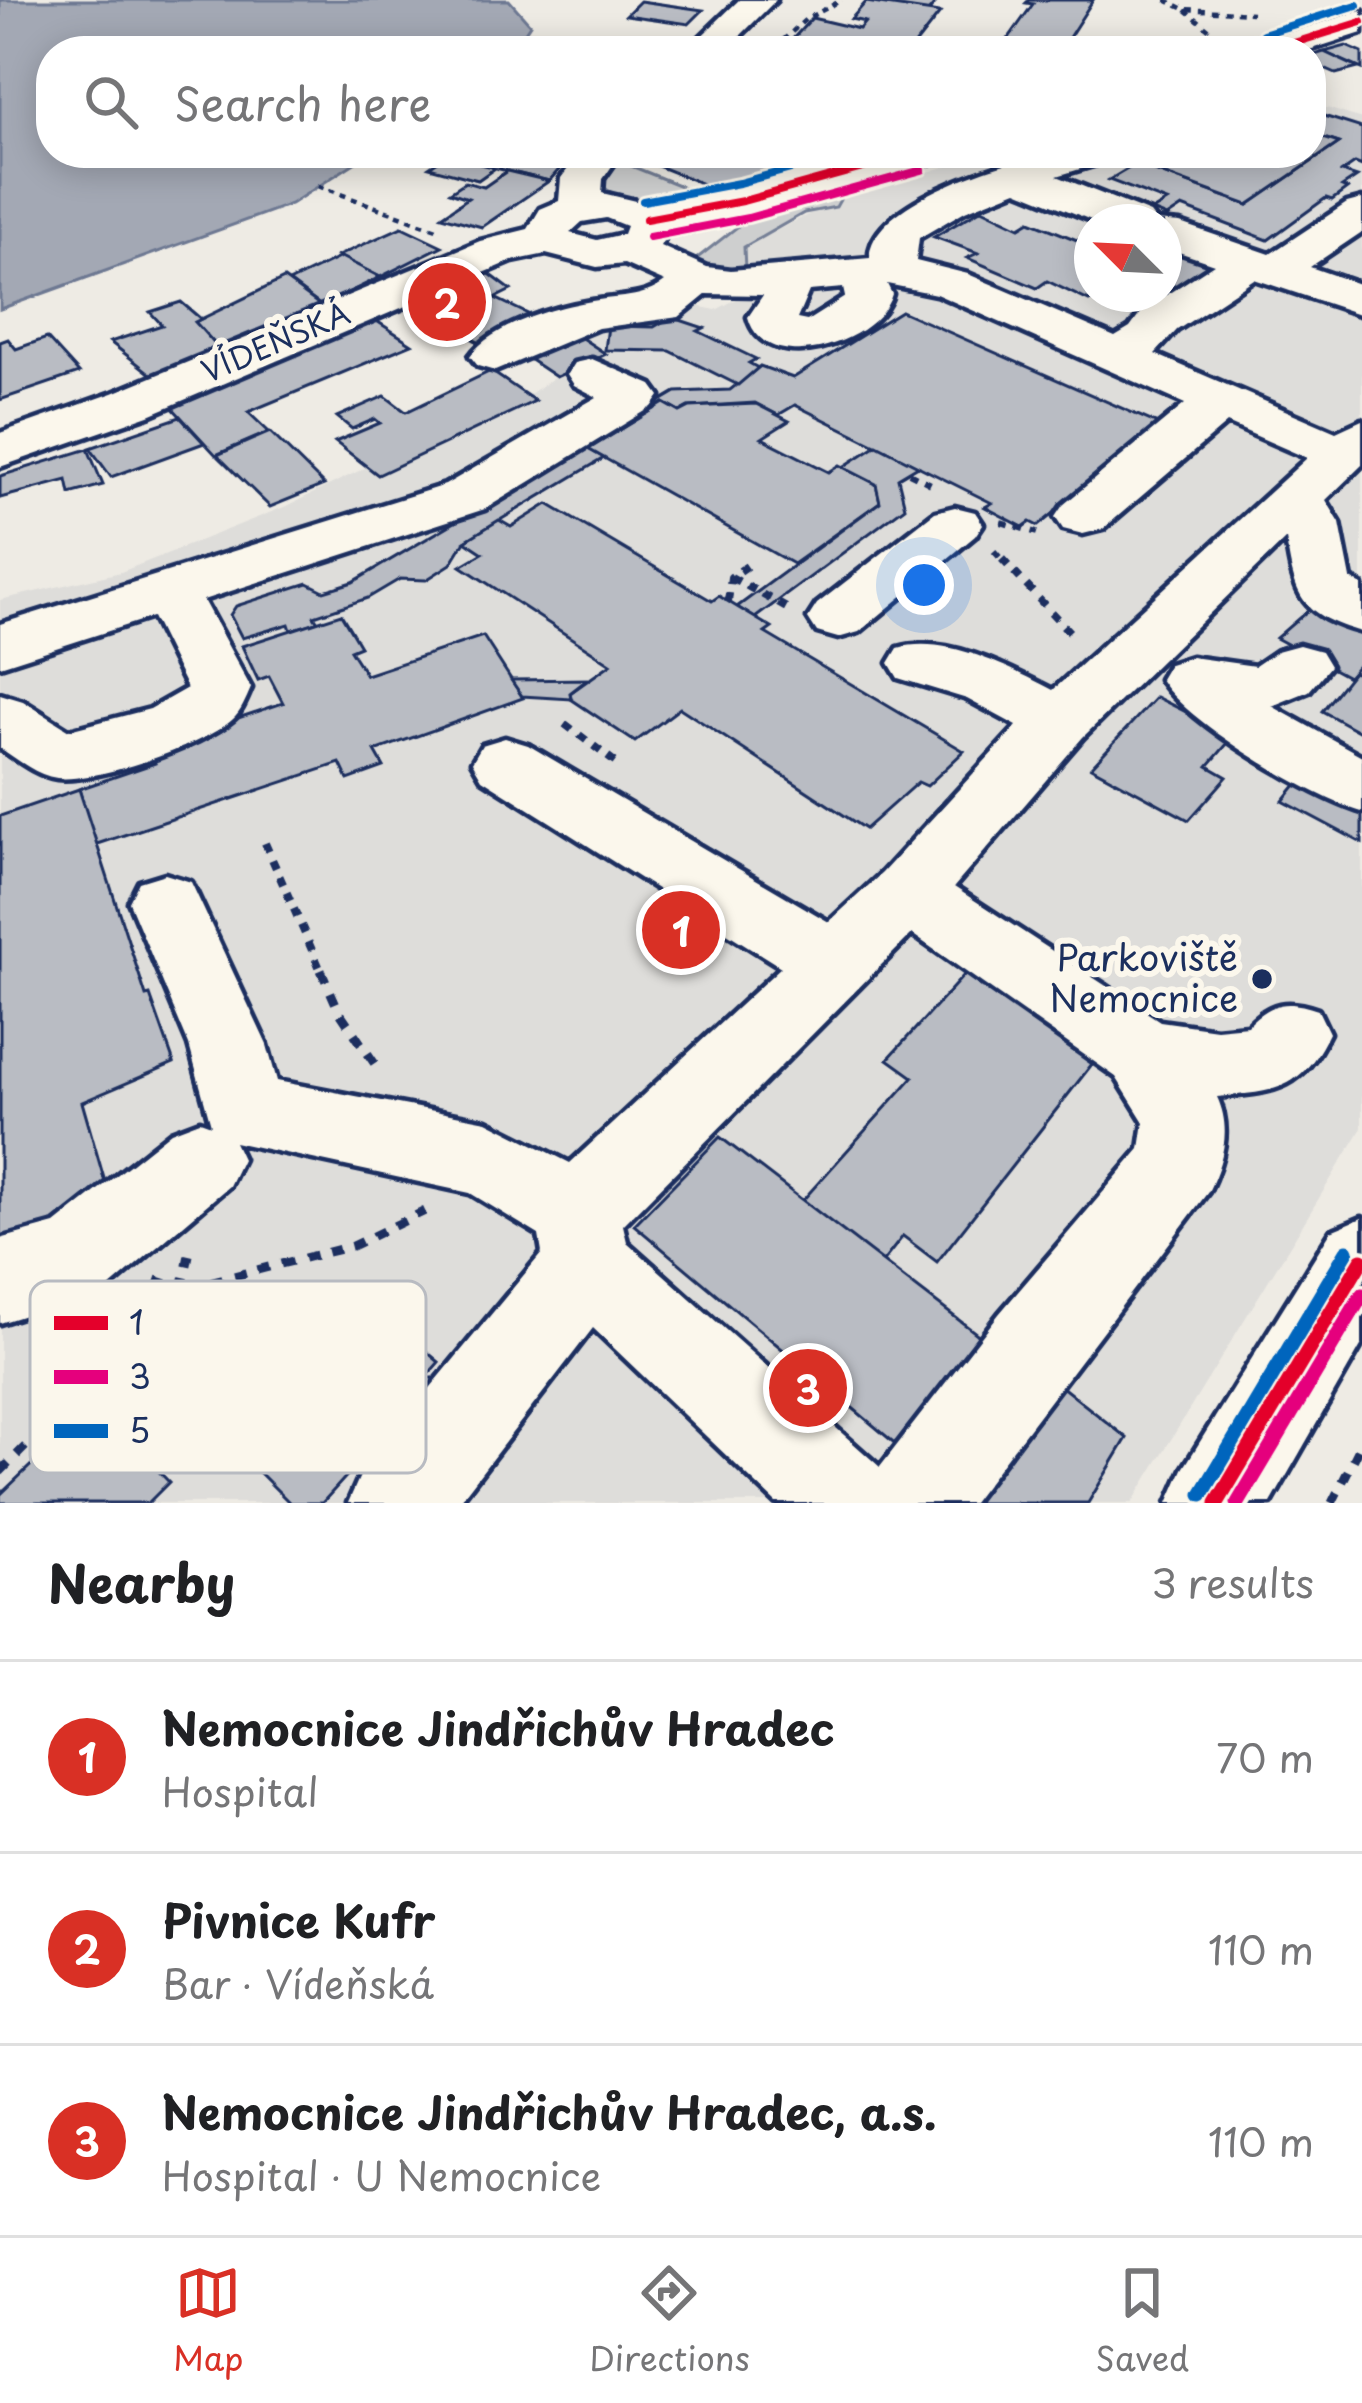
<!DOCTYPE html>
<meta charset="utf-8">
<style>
body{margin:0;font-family:"Playpen Sans",sans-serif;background:#f6f6f6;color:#202124}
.compass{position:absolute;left:1074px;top:204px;width:108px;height:108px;border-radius:50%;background:#fff;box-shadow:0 6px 30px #0003;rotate:294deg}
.you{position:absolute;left:924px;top:585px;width:42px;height:42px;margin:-30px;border:9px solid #fff;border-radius:50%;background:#1a73e8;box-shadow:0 0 0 18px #1a73e833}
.badge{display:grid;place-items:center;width:78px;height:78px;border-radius:50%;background:#d93025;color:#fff;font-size:39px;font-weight:700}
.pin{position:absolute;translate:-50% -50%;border:6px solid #fff;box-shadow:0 3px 12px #0006}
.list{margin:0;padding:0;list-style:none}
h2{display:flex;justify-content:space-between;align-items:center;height:156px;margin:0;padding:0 48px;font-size:51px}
h2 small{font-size:39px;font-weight:400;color:#757577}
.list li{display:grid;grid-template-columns:78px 1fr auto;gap:36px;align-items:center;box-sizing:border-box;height:192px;padding:0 48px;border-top:3px solid #e0e0e0}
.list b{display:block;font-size:45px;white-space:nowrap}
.list p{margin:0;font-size:39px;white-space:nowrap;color:#757577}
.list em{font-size:39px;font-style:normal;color:#757577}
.icon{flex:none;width:66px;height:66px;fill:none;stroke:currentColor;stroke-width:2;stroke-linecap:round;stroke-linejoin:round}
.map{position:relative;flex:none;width:1362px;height:1503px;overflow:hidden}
.search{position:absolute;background:#fff;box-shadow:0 6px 30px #0003;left:36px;right:36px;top:36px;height:132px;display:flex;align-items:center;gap:30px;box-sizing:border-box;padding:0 42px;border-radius:48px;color:#757577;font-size:45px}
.sheet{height:732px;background:#fff}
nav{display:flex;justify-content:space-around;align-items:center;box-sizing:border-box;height:168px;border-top:3px solid #e0e0e0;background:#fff;font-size:33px;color:#757577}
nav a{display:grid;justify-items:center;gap:6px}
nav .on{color:#d93025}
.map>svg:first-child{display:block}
.built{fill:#deddda;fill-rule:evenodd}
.green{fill:#cecfcf;stroke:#747f96;stroke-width:3}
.water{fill:#a3a8b4;stroke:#6d7892;stroke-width:3}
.building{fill:#b9bcc3;stroke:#1b2f5e;stroke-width:3}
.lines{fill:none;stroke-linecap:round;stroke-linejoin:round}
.minor-casing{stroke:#1b2f5e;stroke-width:9}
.path-far3{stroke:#1b2f5e;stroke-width:4.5;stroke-dasharray:6 6;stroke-linecap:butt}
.path-far2{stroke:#1b2f5e;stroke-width:6;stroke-dasharray:8 8;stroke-linecap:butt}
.path-far1{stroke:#1b2f5e;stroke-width:8;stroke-dasharray:9 9;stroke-linecap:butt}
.path{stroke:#1b2f5e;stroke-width:9;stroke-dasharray:12 12;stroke-linecap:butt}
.minor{fill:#fbf7ec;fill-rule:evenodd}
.bus-1-far1-casing{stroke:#fbf7ec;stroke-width:14}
.bus-1-casing{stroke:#fbf7ec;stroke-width:24}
.bus-2-far1-casing{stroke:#fbf7ec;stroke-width:14}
.bus-2-casing{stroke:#fbf7ec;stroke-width:24}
.bus-3-far1-casing{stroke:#fbf7ec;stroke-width:14}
.bus-3-casing{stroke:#fbf7ec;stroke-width:24}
.bus-1-far1{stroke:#e4002b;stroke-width:8}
.bus-1{stroke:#e4002b;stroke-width:15}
.bus-2-far1{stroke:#e5007d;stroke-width:8}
.bus-2{stroke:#e5007d;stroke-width:15}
.bus-3-far1{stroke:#0065bd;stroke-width:8}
.bus-3{stroke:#0065bd;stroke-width:15}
.poi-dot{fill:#1b2f5e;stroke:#fbf7ec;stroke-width:4.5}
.labels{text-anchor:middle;stroke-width:12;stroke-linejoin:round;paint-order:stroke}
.far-street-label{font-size:30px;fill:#1b2f5e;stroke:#fbf7ec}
.poi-label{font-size:36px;fill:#1b2f5e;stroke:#fbf7ec;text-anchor:end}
.key{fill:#fbf7ec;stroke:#b8bbc1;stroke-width:3}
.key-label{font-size:33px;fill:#1b2f5e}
</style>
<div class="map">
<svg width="1362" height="1503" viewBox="0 0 1362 1503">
<rect width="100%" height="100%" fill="#eeebe4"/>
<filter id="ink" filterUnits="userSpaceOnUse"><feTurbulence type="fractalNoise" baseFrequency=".00833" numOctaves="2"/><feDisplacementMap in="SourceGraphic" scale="24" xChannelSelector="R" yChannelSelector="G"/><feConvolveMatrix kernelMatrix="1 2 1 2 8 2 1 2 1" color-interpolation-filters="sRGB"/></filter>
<g filter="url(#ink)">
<path class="built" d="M 1311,103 L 1362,119 L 1362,661 L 1322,711 L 1362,733 L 1362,1128 L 1132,1503 L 0,1503 L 0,600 L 121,572 L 289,505 L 367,467 L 378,475 L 532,403 L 527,396 L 555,377 L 520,353 L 587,325 L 686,304 L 716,310 L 746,294 L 744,247 L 841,198 L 991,153 L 1311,153 ZM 1092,222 L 1164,222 L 1164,294 L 1092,294 Z"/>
<g class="green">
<path d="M 614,159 L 708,197 C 675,201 625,212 600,183 Z"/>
<path d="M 829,195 L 841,198 L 836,207 L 804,213 L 744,247 L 745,270 L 708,269 L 691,263 L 751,216 Z"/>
</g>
<path class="water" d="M 0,0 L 509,0 L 530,24 L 512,51 L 51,51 L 51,153 L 370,153 L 291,204 L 0,309 Z"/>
<g class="building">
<path d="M 895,0 L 938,0 L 928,12 L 890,6 Z"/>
<path d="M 1029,0 L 1093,0 L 1061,50 L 1006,42 L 1033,4 L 1026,3 Z"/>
<path d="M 640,1 L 703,10 L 689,24 L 626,15 Z"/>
<path d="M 866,2 L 940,13 L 910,51 L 819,51 L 821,48 L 789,43 L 812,18 L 859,29 L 865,22 L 851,19 Z"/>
<path d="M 607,34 L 656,42 L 647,51 L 586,51 Z"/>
<path d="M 1346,46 L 1362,53 L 1362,69 L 1324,52 Z"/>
<path d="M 1324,52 L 1358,68 L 1336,74 L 1311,63 L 1311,56 Z"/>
<path d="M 1311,112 L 1362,128 L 1362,166 L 1355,163 L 1342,172 L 1357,177 L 1342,187 L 1347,189 L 1332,200 L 1326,198 L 1268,240 L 1182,207 L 1167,217 L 1152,211 L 1167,202 L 1109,180 L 1136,164 L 1248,205 L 1339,143 L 1311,134 Z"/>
<path d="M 1311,134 L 1339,143 L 1248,205 L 1160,173 L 1193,153 L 1311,153 Z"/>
<path d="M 450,153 L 474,158 L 469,161 L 495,168 L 478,180 L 429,167 Z"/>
<path d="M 511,153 L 575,153 L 564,164 Z"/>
<path d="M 724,153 L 715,157 L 724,161 L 754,153 L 818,153 L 829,160 L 720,191 L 628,154 Z"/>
<path d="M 514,155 L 564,164 L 549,181 L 499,169 Z"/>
<path d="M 507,171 L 549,181 L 482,227 L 442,216 L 468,198 L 450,192 L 465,182 L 484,187 Z"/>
<path d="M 982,209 L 1020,227 L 1030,221 L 1092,246 L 1092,294 L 1100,294 L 1089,301 L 1047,281 L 1037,288 L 967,258 L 978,253 L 934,237 Z"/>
<path d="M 402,227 L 442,246 L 380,277 L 338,256 Z"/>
<path d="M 1164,245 L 1218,266 L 1152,311 L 1118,294 L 1164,294 Z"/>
<path d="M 341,257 L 380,277 L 321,306 L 289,282 Z"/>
<path d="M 487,272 L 511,290 L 495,298 L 530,315 L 480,343 L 412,305 Z"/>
<path d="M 284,279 L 321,306 L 219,349 L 195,322 Z"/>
<path d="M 181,302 L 201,319 L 195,322 L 219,349 L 152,375 L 110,342 L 162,325 L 150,312 Z"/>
<path d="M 901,311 L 1162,426 L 1038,526 L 1030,522 L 1023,527 L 985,507 L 992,503 L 795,405 L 778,415 L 755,403 L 689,407 L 680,412 L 664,403 L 598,440 L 588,449 L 604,458 L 465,541 L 451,564 L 426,580 L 400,579 L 368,598 L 314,616 L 318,622 L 291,630 L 289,624 L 242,638 L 230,615 L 236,606 L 308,583 L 324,591 L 353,582 L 676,392 L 730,390 L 760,366 L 793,378 Z"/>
<path d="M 671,317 L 704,328 L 698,331 L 756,359 L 749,363 L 758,368 L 738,385 L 670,351 L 605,350 L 608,326 L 654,327 Z"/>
<path d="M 375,320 L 412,344 L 248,412 L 269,432 L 216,455 L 169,404 Z"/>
<path d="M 571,331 L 606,354 L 556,377 L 520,353 Z"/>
<path d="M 47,338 L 79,373 L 0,400 L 0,342 L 8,339 L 16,349 Z"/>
<path d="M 491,371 L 535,401 L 378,475 L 335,442 L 380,423 L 375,419 L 352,429 L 337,417 L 385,396 L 406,412 Z"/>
<path d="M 664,403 L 680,412 L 690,407 L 756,404 L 789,421 L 762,438 L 829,472 L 840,465 L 876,484 L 880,502 L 793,564 L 588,449 Z"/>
<path d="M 180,417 L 204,443 L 111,477 L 90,448 Z"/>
<path d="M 270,432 L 324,485 L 270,507 L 217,455 Z"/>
<path d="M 877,445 L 918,466 L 898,478 L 905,507 L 755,618 L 737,607 L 880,502 L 876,484 L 843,467 Z"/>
<path d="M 88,449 L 103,485 L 70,494 L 67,480 L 0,498 L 0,476 Z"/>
<path d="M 548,504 L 712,601 L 719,596 L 737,607 L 772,628 L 765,633 L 964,751 L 927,786 L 918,782 L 865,829 L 680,708 L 635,742 L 571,699 L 570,693 L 611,664 L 461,566 L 483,553 L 465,541 L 499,520 L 511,527 Z"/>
<path d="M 1314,605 L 1362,631 L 1362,661 L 1348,677 L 1276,638 Z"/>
<path d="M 341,614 L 360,646 L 350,650 L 366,675 L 483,636 L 523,698 L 375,751 L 384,767 L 348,780 L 340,763 L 94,845 L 79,789 L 155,763 L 149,748 L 283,703 L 269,676 L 258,680 L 242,646 Z"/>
<path d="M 1353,672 L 1362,676 L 1362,733 L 1322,711 Z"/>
<path d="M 588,679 L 570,693 L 571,699 L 522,696 L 511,680 Z"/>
<path d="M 1156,697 L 1234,736 L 1208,766 L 1227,777 L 1189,820 L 1091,767 Z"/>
<path d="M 1301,779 L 1362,810 L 1362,843 L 1283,801 Z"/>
<path d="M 79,789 L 146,996 L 150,995 L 174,1063 L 82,1102 L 111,1203 L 0,1250 L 0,816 Z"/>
<path d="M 965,974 L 1096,1059 L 937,1262 L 903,1236 L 882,1263 L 802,1201 L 913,1077 L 888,1059 Z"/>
<path d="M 720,1137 L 985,1340 L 904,1451 L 634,1225 Z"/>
<path d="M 348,1298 L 351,1301 L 345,1306 L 405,1360 L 420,1346 L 439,1362 L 425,1378 L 436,1378 L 322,1503 L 290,1503 L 255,1468 L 261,1463 L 226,1426 L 217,1429 Z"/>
<path d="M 1038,1368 L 1127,1438 L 1088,1503 L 951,1503 Z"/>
<path d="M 94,1405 L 169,1482 L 148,1503 L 0,1503 L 0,1495 Z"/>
</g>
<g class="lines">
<g class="minor-casing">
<g id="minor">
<path d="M 739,0 L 776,0 L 725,51 L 686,51 Z"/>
<path d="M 1362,11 L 1362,33 L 1306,51 L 1250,51 L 1255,43 Z"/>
<path d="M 580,153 L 621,153 L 603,179 L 602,193 L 652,205 L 739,189 L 871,153 L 937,153 L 931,162 L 758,210 L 671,227 L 660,246 L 707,267 L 731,270 L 870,258 C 867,205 1000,162 1044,154 C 1064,150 1089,153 1109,153 L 1103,162 L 1057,176 L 1150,213 L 1156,221 L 1180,223 L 1270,254 L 1347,203 L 1362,199 L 1362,232 L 1310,267 L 1362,285 L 1362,315 L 1254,279 L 1177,330 L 1155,354 L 1336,432 L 1362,420 L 1362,465 L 1326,500 L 1340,523 L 1351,579 L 1362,585 L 1362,632 C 1301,615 1295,597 1286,539 L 1083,737 L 954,887 L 1160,1021 L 1216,1029 L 1247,1026 C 1270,1002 1287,999 1318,1010 L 1329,1033 C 1301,1091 1277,1091 1217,1097 C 1232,1129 1223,1161 1208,1192 L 972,1503 L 776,1503 L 593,1328 L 458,1503 L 348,1503 L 363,1469 L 542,1253 L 539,1235 L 470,1193 L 234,1142 L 242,1159 L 229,1186 L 109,1288 L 0,1323 L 0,1239 L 55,1224 L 171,1132 L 200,1121 L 211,1125 L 189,1045 L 129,902 L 139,882 L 165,874 L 191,882 L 267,1045 L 277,1081 L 487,1121 L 570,1163 L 781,967 L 482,779 L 472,762 L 482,745 L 505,738 L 528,745 L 829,922 L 882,873 L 1017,726 L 967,699 L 898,678 L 889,663 L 898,648 C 946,634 1010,668 1053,690 L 1307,458 L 1227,423 L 1103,529 L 1083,534 L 1063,529 L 1055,517 L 1063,505 L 1185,404 L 936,294 L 887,284 L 892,294 C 878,344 764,379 748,317 L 763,295 L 707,294 L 679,317 L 598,328 L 495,371 L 478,366 L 470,356 C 492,325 555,307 592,301 C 619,296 642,299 665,282 L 624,264 L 597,267 L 546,254 L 512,261 L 149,415 L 0,467 L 0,433 L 113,393 L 480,241 L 528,229 L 540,209 L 559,201 L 561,178 ZM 1017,190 L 1096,222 L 1164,222 L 1164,247 L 1214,264 L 1143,310 L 1130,328 L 1115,337 L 968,274 L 916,261 L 919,238 L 965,211 ZM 606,218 L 626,226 L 623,234 L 597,240 L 570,233 L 582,222 ZM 843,288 L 845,297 L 807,321 L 797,319 L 809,291 ZM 912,934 L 1116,1077 L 1144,1122 L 1140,1149 L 999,1314 L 880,1467 L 627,1242 L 623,1225 Z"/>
<path d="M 592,359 L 652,385 L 660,396 L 652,407 L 485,509 L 203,600 L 251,688 C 246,699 241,713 232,720 C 204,745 95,783 57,778 C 36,775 18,760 0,748 L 0,694 L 23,701 L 69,730 L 150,709 L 187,688 L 152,617 L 0,666 L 0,624 L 445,485 L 597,397 L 574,385 L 567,374 L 574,363 Z"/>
<path d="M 955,507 L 975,512 L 983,524 L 975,536 L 859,632 L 838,638 L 817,632 L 808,618 L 817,604 L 935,512 Z"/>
<path d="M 1299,645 L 1321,651 L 1330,666 L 1309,691 L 1272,706 L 1362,756 L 1362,812 C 1312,797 1186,723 1160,679 L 1169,664 L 1191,657 L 1255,666 L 1277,651 Z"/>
<path d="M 1362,1218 L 1362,1344 L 1271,1503 L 1168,1503 L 1183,1469 L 1331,1231 Z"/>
</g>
</g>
<g class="path-far3">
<path d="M 1166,0 L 1184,9 L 1252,13"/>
<path d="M 1186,10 L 1229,46"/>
<path d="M 786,51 L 782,41 L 806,19 L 842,0"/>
<path d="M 318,186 L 442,231"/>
</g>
<g class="path-far2">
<path d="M 909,473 L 935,486"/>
<path d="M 1001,522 L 1037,533"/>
<path d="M 994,551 L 1004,562"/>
</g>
<g class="path-far1">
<path d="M 1002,559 L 1073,636"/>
<path d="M 731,577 L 790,610"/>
<path d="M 728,602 L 731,577 L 747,566"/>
<path d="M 565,724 L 616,763"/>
<path d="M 265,843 L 322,973"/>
</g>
<g class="path">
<path d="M 321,970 L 339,1011 L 381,1073"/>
<path d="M 155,1280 L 182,1289"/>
<path d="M 182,1289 L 189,1255"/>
<path d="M 0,1472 L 182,1289 L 352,1246 L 425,1211"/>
<path d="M 1332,1503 L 1362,1443"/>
</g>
<use href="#minor" class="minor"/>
<g class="bus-1-far1-casing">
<g id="bus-1-far1">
<path d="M 1268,51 L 1362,22"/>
<path d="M 646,219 L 743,201 L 917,153"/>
</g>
</g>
<g class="bus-1-casing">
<path id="bus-1" d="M 1217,1503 L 1362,1260"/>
</g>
<g class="bus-2-far1-casing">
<path id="bus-2-far1" d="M 649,237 L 748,218 L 922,170"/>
</g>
<g class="bus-2-casing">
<path id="bus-2" d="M 1238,1503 L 1362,1295"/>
</g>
<g class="bus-3-far1-casing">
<g id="bus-3-far1">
<path d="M 1263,34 L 1357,5"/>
<path d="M 643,201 L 739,183 L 849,153"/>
</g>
</g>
<g class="bus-3-casing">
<path id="bus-3" d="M 1202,1494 L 1347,1251"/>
</g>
<use href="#bus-1-far1" class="bus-1-far1"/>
<use href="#bus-1" class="bus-1"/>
<use href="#bus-2-far1" class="bus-2-far1"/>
<use href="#bus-2" class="bus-2"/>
<use href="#bus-3-far1" class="bus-3-far1"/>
<use href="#bus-3" class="bus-3"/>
</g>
</g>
<circle class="poi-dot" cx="1262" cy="979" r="12"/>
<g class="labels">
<g class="far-street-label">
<text transform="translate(276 343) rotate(-23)" y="10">VÍDEŇSKÁ</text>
</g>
<g class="poi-label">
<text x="1238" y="971">Parkoviště<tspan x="1238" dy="41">Nemocnice</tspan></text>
</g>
</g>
<rect x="30" y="1281" width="396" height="192" rx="18" class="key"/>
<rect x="54" y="1316" width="54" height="14" fill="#e4002b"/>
<rect x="54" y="1370" width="54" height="14" fill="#e5007d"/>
<rect x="54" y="1424" width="54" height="14" fill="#0065bd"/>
<g class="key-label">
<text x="129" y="1335">1</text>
<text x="129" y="1389">3</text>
<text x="129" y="1443">5</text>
</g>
</svg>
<svg class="compass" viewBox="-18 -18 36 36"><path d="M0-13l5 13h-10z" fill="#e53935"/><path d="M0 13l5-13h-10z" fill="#757577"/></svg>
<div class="you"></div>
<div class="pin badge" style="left:681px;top:930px">1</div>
<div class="pin badge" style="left:447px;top:302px">2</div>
<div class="pin badge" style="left:808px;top:1388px">3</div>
<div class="search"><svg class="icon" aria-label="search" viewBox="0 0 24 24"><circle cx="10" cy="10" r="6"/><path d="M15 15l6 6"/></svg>Search here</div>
</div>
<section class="sheet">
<h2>Nearby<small>3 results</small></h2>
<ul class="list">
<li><span class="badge">1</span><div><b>Nemocnice Jindřichův Hradec</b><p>Hospital</p></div><em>70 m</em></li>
<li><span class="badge">2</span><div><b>Pivnice Kufr</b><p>Bar · Vídeňská</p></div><em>110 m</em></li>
<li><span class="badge">3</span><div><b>Nemocnice Jindřichův Hradec, a.s.</b><p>Hospital · U Nemocnice</p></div><em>110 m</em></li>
</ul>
</section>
<nav>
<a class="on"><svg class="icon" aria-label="map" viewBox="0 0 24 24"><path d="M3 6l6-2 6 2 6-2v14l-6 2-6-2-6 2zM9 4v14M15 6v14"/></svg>Map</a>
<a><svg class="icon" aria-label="directions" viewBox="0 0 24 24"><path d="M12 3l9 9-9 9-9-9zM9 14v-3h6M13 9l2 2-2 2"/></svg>Directions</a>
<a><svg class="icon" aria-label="saved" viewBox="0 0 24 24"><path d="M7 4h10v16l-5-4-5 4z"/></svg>Saved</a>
</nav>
